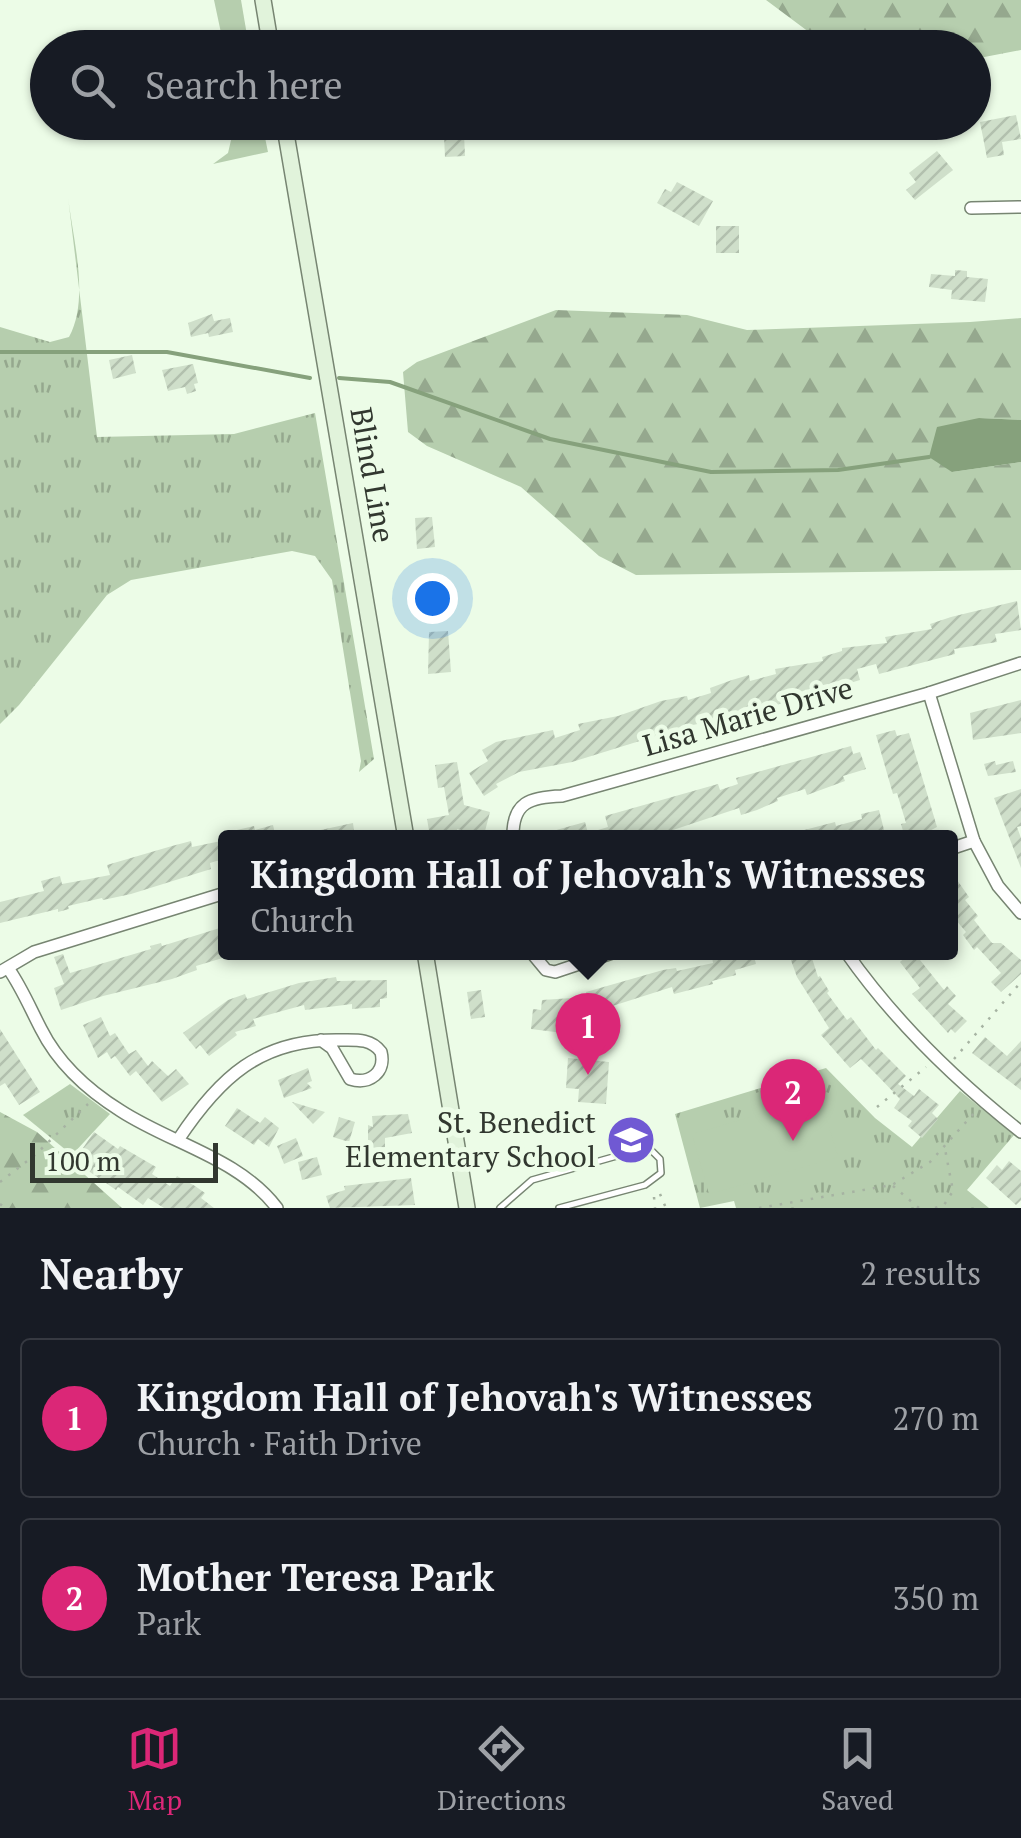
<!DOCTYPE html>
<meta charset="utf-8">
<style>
body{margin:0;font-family:"PT Serif",serif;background:#242831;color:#f1f3f6}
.scale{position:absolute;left:30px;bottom:25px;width:188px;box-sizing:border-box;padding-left:10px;border:5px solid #31372f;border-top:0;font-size:28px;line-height:35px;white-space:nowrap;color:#31372f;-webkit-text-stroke:8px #ecfce7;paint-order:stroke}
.you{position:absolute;left:432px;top:598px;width:35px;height:35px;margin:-25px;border:8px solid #fff;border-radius:50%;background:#1a73e8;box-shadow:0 0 0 15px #1a73e833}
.badge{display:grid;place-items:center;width:65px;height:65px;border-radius:50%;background:#db2777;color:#fff;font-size:32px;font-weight:700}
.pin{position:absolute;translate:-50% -82px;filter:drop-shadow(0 2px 5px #0008)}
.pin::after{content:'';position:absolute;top:52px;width:35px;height:30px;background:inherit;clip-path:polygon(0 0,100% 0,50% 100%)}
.popup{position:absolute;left:218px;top:830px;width:740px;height:130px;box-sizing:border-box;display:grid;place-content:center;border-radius:10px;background:#171b24;filter:drop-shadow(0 2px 8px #0005);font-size:32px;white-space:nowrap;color:#9ea1a6}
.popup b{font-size:38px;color:#f1f3f6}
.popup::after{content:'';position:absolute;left:50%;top:100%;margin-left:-20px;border:20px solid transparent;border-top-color:#171b24}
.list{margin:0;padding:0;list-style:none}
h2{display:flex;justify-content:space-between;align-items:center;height:130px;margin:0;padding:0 40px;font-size:42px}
h2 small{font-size:32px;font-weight:400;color:#9ea1a6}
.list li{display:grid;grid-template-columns:65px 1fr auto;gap:30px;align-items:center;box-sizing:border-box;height:160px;margin:0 20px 20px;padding:0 20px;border:2px solid #363941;border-radius:10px}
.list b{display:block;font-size:38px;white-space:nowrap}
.list p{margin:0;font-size:32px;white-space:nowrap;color:#9ea1a6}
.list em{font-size:32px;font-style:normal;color:#9ea1a6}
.icon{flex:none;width:55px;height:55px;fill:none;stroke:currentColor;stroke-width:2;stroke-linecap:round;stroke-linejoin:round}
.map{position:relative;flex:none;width:1021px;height:1208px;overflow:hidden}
.search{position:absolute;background:#171b24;box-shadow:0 2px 8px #0004;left:30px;right:30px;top:30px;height:110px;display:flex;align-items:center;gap:25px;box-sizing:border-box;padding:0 35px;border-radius:55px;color:#9ea1a6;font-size:38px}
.sheet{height:490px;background:#171b24}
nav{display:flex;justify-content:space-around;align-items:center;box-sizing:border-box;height:140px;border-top:2px solid #363941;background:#171b24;font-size:28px;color:#9ea1a6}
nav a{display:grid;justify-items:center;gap:5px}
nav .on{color:#db2777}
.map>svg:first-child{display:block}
.grass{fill:url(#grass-tufts)}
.forest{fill:url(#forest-firs)}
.pitch{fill:#b6ceae}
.water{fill:#86a17c}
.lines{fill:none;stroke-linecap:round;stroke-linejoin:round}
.stream{stroke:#86a17c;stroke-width:4}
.building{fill:url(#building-hatch)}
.lane-casing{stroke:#778572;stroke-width:8}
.street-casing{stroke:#778572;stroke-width:14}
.secondary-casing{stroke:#778572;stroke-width:18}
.path{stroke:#a6b3a2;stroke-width:2.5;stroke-dasharray:2.5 8;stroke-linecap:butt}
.lane{stroke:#fff;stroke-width:5}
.street{stroke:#fff;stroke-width:11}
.secondary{stroke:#e1f3db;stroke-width:15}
.labels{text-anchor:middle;stroke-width:10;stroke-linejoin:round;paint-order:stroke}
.street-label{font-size:30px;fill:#31372f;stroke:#ecfce7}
.poi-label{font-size:30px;fill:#31372f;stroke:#ecfce7;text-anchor:end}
</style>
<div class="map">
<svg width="1021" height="1208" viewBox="0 0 1021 1208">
<defs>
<pattern id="grass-tufts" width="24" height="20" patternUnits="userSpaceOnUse" patternTransform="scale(2.5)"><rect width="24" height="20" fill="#b6ceae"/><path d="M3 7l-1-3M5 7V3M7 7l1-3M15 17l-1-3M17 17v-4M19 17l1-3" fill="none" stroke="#95a88e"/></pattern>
<pattern id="forest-firs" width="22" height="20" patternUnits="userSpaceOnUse" patternTransform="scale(2.5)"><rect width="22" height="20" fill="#b6ceae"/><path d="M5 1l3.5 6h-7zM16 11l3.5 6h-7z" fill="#95a88e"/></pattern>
<pattern id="building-hatch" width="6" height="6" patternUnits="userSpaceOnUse" patternTransform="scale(2.5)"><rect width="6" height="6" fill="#cfdfca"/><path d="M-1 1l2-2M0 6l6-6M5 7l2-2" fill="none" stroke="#b2c0ae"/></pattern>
</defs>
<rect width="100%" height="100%" fill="#ecfce7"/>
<g class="grass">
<path d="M 214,0 L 241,0 L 249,47 L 224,47 Z"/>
<path d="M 235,123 L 262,123 L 268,152 L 213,164 L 228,153 Z"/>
<path d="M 68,197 L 97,437 L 234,434 L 315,413 L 374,759 L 359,772 L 361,761 L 332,580 L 315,556 L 292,551 L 131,580 L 107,595 L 19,705 L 0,724 L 0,327 L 50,342 L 69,337 C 90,298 73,240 68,197 Z"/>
<path d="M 826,1068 L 875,1118 L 912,1147 L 960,1091 L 1014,1135 L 967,1190 L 989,1208 L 736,1208 L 734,1201 L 700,1208 L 675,1114 Z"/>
<path d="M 70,1084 L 110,1114 L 72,1155 L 23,1115 Z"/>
</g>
<g class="forest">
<path d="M 766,0 L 1021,0 L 1021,50 L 974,59 L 974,48 L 829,47 Z"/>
<path d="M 556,310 L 687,315 L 747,330 L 970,322 L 1021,318 L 1021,420 L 979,418 L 952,472 L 1021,462 L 1021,570 L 636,575 L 599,556 L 521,487 L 427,446 L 408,432 L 403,372 L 417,362 Z"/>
<path d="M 0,1112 L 37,1132 L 122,1208 L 0,1208 Z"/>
</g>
<g class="pitch">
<path d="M 820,1097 L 838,1157 L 709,1194 L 692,1134 Z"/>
<path d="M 886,1198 L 889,1208 L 797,1208 Z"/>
</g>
<path class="water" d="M 979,418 L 1021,420 L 1021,462 L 952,472 L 929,457 L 937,427 Z"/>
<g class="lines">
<g class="stream">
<path d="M 0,352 L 167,352 L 310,378"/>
<path d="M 339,378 L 390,382 L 550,439 L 711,472 L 838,470 L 929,457"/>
</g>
</g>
<g class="building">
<path d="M 1016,115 L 1021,139 L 1002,142 L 1004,155 L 987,158 L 980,122 Z"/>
<path d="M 464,134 L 465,156 L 445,157 L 444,136 Z"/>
<path d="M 937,151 L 953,170 L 915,200 L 906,190 L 916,182 L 909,173 Z"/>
<path d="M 677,182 L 713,201 L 699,226 L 657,203 L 665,189 L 671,192 Z"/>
<rect x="716" y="226" width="23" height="27"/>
<path d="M 955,270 L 967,271 L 967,277 L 988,279 L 985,302 L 951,299 L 952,290 L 929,287 L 931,274 L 955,276 Z"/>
<path d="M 212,314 L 214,321 L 230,318 L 233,332 L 209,337 L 208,333 L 191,337 L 188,323 Z"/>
<path d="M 132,355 L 136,373 L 113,379 L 109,360 Z"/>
<path d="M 193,364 L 198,383 L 194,384 L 196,391 L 187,394 L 185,387 L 168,391 L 162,370 Z"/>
<path d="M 432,517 L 435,547 L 417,549 L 415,518 Z"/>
<path d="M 1017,601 L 1021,630 L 995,634 L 997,642 L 954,649 L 955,654 L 879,674 L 876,664 L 857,669 L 860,680 L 746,714 L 688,726 L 572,762 L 519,772 L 496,784 L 498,787 L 484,796 L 469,773 L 488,761 L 482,750 L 496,742 L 553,730 L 555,738 L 580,730 L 578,724 L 618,716 L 661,701 L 687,696 L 688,700 L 711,693 L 710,688 L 732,680 L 749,675 L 750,681 L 776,674 L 775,669 L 823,661 L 822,657 L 842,651 L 842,648 L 887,643 L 885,637 L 932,629 L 930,624 L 951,617 Z"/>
<path d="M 448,631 L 451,672 L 428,674 L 429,632 Z"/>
<path d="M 1021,700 L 1021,733 L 973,740 L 970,713 Z"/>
<path d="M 895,730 L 897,736 L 909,733 L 937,827 L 916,838 L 905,838 L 901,824 L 906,823 L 897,793 L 893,794 L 876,735 Z"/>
<path d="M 851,746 L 853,754 L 860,752 L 866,769 L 843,776 L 845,781 L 807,795 L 805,789 L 777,798 L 778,801 L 757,810 L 741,815 L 739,808 L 649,838 L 542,838 L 542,834 L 585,822 L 588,833 L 608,827 L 605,816 L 718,784 L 720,790 L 738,784 L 736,778 Z"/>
<path d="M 995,761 L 996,765 L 1013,761 L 1016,772 L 988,776 L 984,764 Z"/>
<path d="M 457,762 L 464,805 L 490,812 L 484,835 L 457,829 L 458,834 L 430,836 L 427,819 L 449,815 L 444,787 L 438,788 L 435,765 Z"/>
<path d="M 1021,789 L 1021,826 L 1017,827 L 1021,838 L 1021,868 L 994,798 Z"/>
<path d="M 879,810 L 886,838 L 790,838 L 789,834 L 835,822 L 836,826 L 862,819 L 861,814 Z"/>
<path d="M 353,823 L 355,838 L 307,838 L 307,833 Z"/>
<path d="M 273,825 L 276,838 L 221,838 L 220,834 L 254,826 L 255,830 Z"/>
<path d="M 226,840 L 226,858 L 210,863 L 211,869 L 131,894 L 103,900 L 102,898 L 68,906 L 69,909 L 58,912 L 58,909 L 0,923 L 0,902 L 44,891 L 41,881 L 60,876 L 62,884 L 84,880 L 110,875 L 107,865 L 172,846 L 191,841 L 192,847 Z"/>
<path d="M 957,880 L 969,897 L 965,900 L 978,916 L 974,920 L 992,943 L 1001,943 L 1021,960 L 1021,974 L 1001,992 L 991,982 L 1001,973 L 977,947 L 974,950 L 963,935 L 966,932 L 950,913 L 950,884 Z"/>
<path d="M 223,927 L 226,957 L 196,966 L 197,970 L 172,979 L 103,996 L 61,1010 L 54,988 L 64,984 L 54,957 L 63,954 L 70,973 L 151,949 L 150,946 L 161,943 L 162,946 Z"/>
<path d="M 731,952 L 753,952 L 756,964 L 735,970 L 736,975 L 712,981 L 713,984 L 674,994 L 672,987 L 603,1009 L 606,1019 L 580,1025 L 581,1030 L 563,1033 L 531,1029 L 533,1009 L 541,1010 L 542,1000 L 587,997 L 586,992 L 663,970 L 676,968 L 677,971 L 713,963 L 712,957 Z"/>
<path d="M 788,952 L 810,952 L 818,977 L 820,976 L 829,991 L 827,993 L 847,1020 L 851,1017 L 876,1050 L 878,1048 L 906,1076 L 898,1084 L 914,1096 L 919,1089 L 939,1105 L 932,1113 L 938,1119 L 922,1138 L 908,1126 L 912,1121 L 894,1108 L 900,1099 L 876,1074 L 861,1059 L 850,1068 L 821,1035 L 829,1028 L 797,977 Z"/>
<path d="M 912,952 L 918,952 L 923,958 L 920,960 L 944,990 L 947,986 L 956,996 L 948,1004 L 967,1021 L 955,1033 L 951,1029 L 948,1033 L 912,994 L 920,988 L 900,962 Z"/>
<path d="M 336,977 L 337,981 L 387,980 L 387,998 L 380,999 L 380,1007 L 352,1009 L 352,1004 L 305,1010 L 304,1005 L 253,1019 L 256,1026 L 235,1032 L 237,1035 L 209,1056 L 200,1045 L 196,1049 L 183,1033 L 228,1000 L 245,994 L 247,999 L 299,983 Z"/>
<path d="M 481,990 L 485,1017 L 471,1019 L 467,992 Z"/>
<path d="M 101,1017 L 110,1036 L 115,1033 L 129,1054 L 136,1050 L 148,1066 L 152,1061 L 168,1076 L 176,1069 L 189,1084 L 162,1102 L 136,1071 L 130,1076 L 115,1056 L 111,1059 L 107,1052 L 98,1058 L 83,1025 Z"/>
<path d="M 0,1029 L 40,1092 L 19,1105 L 5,1083 L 0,1086 Z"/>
<path d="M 985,1037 L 1007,1056 L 1021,1041 L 1021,1090 L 972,1053 Z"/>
<path d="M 568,1058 L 609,1062 L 606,1104 L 578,1102 L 579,1089 L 566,1088 Z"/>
<path d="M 308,1068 L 312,1081 L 307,1083 L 312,1088 L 284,1098 L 278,1080 Z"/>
<path d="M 292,1102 L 325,1112 L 313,1124 Z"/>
<path d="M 237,1108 L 260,1123 L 265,1117 L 279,1128 L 269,1147 L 258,1139 L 254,1145 L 225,1126 Z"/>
<path d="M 408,1114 L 412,1133 L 385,1138 L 385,1147 L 368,1148 L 368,1125 L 373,1127 L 372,1116 Z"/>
<path d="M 339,1117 L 355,1122 L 349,1142 L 333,1137 Z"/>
<path d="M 94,1132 L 118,1149 L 120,1146 L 156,1167 L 152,1174 L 170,1186 L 177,1176 L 195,1186 L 205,1193 L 201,1198 L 214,1208 L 164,1208 L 148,1198 L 143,1205 L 118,1187 L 116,1190 L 74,1161 Z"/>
<path d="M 296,1138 L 303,1156 L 284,1164 L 277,1146 Z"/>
<path d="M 317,1157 L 322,1175 L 302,1180 L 298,1162 Z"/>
<path d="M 1009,1161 L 1021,1171 L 1021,1200 L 1016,1205 L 986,1178 L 997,1165 L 1002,1170 Z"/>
<path d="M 411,1178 L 415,1205 L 330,1208 L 326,1196 L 345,1190 L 344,1186 Z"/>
</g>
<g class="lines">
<g class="lane-casing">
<path id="lane" d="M 500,1208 L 532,1180 L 638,1150 L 651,1150 L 660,1159 L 661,1173 L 645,1185 L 559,1208"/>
</g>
<g class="street-casing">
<g id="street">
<path d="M 971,208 L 1021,207"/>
<path d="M 929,693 L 974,841 L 998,886 L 1021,913"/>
<path d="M 513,838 C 512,802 530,797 562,796 L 929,693 L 1021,663"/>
<path d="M 950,849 L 974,841"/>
<path d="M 531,952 L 546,970 L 555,972 L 615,952"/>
<path d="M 846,952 C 895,1022 954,1079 1021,1132"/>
<path d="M 8,968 C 22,988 30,1008 41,1029 C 58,1063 89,1091 121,1111 C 172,1144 239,1158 277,1208"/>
<path d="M 0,972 L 34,952 L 225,893"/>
<path d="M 178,1140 C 219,1078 260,1039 339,1040 C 355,1040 371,1038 381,1052 C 386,1072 370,1085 350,1079 L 332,1048 L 321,1040"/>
</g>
</g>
<g class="secondary-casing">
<g id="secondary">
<path d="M 263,0 L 271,48"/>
<path d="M 284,122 L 406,838"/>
<path d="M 425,952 L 467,1208"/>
</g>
</g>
<g class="path">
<path d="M 954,1059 L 1021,982"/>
<path d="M 877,1107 L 926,1067"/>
<path d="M 0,1182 L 35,1155 L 88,1104"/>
<path d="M 893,1186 L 919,1208"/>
<path d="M 660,1194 L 666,1208"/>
<path d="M 654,1197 L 655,1208"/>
<path d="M 0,1204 L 5,1208"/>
<path d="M 759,1208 L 892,1185 L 930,1162 L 976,1111"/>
<path d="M 935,1208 L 944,1205 L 953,1191 L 945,1149"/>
</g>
<use href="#lane" class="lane"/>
<use href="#street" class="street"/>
<use href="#secondary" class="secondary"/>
</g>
<defs>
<g id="school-disc" transform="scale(2.5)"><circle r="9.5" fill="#7059d3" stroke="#ecfce7"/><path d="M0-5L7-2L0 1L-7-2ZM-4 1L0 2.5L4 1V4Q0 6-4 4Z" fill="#fff"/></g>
</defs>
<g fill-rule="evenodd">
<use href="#school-disc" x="631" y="1140"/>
</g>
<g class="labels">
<g class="street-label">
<text transform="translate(372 475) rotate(80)" y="10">Blind Line</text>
<text transform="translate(748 717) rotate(-16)" y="10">Lisa Marie Drive</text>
</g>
<g class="poi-label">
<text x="596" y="1133">St. Benedict<tspan x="596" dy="34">Elementary School</tspan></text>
</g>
</g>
</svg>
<div class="scale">100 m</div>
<div class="you"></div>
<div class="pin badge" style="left:588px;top:1075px">1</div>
<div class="popup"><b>Kingdom Hall of Jehovah's Witnesses</b>Church</div>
<div class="pin badge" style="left:793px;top:1141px">2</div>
<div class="search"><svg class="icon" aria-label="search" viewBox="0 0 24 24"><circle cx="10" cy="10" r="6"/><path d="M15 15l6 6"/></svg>Search here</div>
</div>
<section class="sheet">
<h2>Nearby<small>2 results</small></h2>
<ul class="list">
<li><span class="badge">1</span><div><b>Kingdom Hall of Jehovah's Witnesses</b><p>Church · Faith Drive</p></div><em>270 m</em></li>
<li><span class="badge">2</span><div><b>Mother Teresa Park</b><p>Park</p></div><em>350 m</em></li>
</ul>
</section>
<nav>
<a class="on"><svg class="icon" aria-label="map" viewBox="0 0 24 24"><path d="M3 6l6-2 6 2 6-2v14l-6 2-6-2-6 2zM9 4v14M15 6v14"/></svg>Map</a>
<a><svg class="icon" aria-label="directions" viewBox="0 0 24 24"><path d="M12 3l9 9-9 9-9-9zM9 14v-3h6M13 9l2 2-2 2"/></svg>Directions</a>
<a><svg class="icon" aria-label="saved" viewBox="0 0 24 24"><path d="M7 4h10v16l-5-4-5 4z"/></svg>Saved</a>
</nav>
